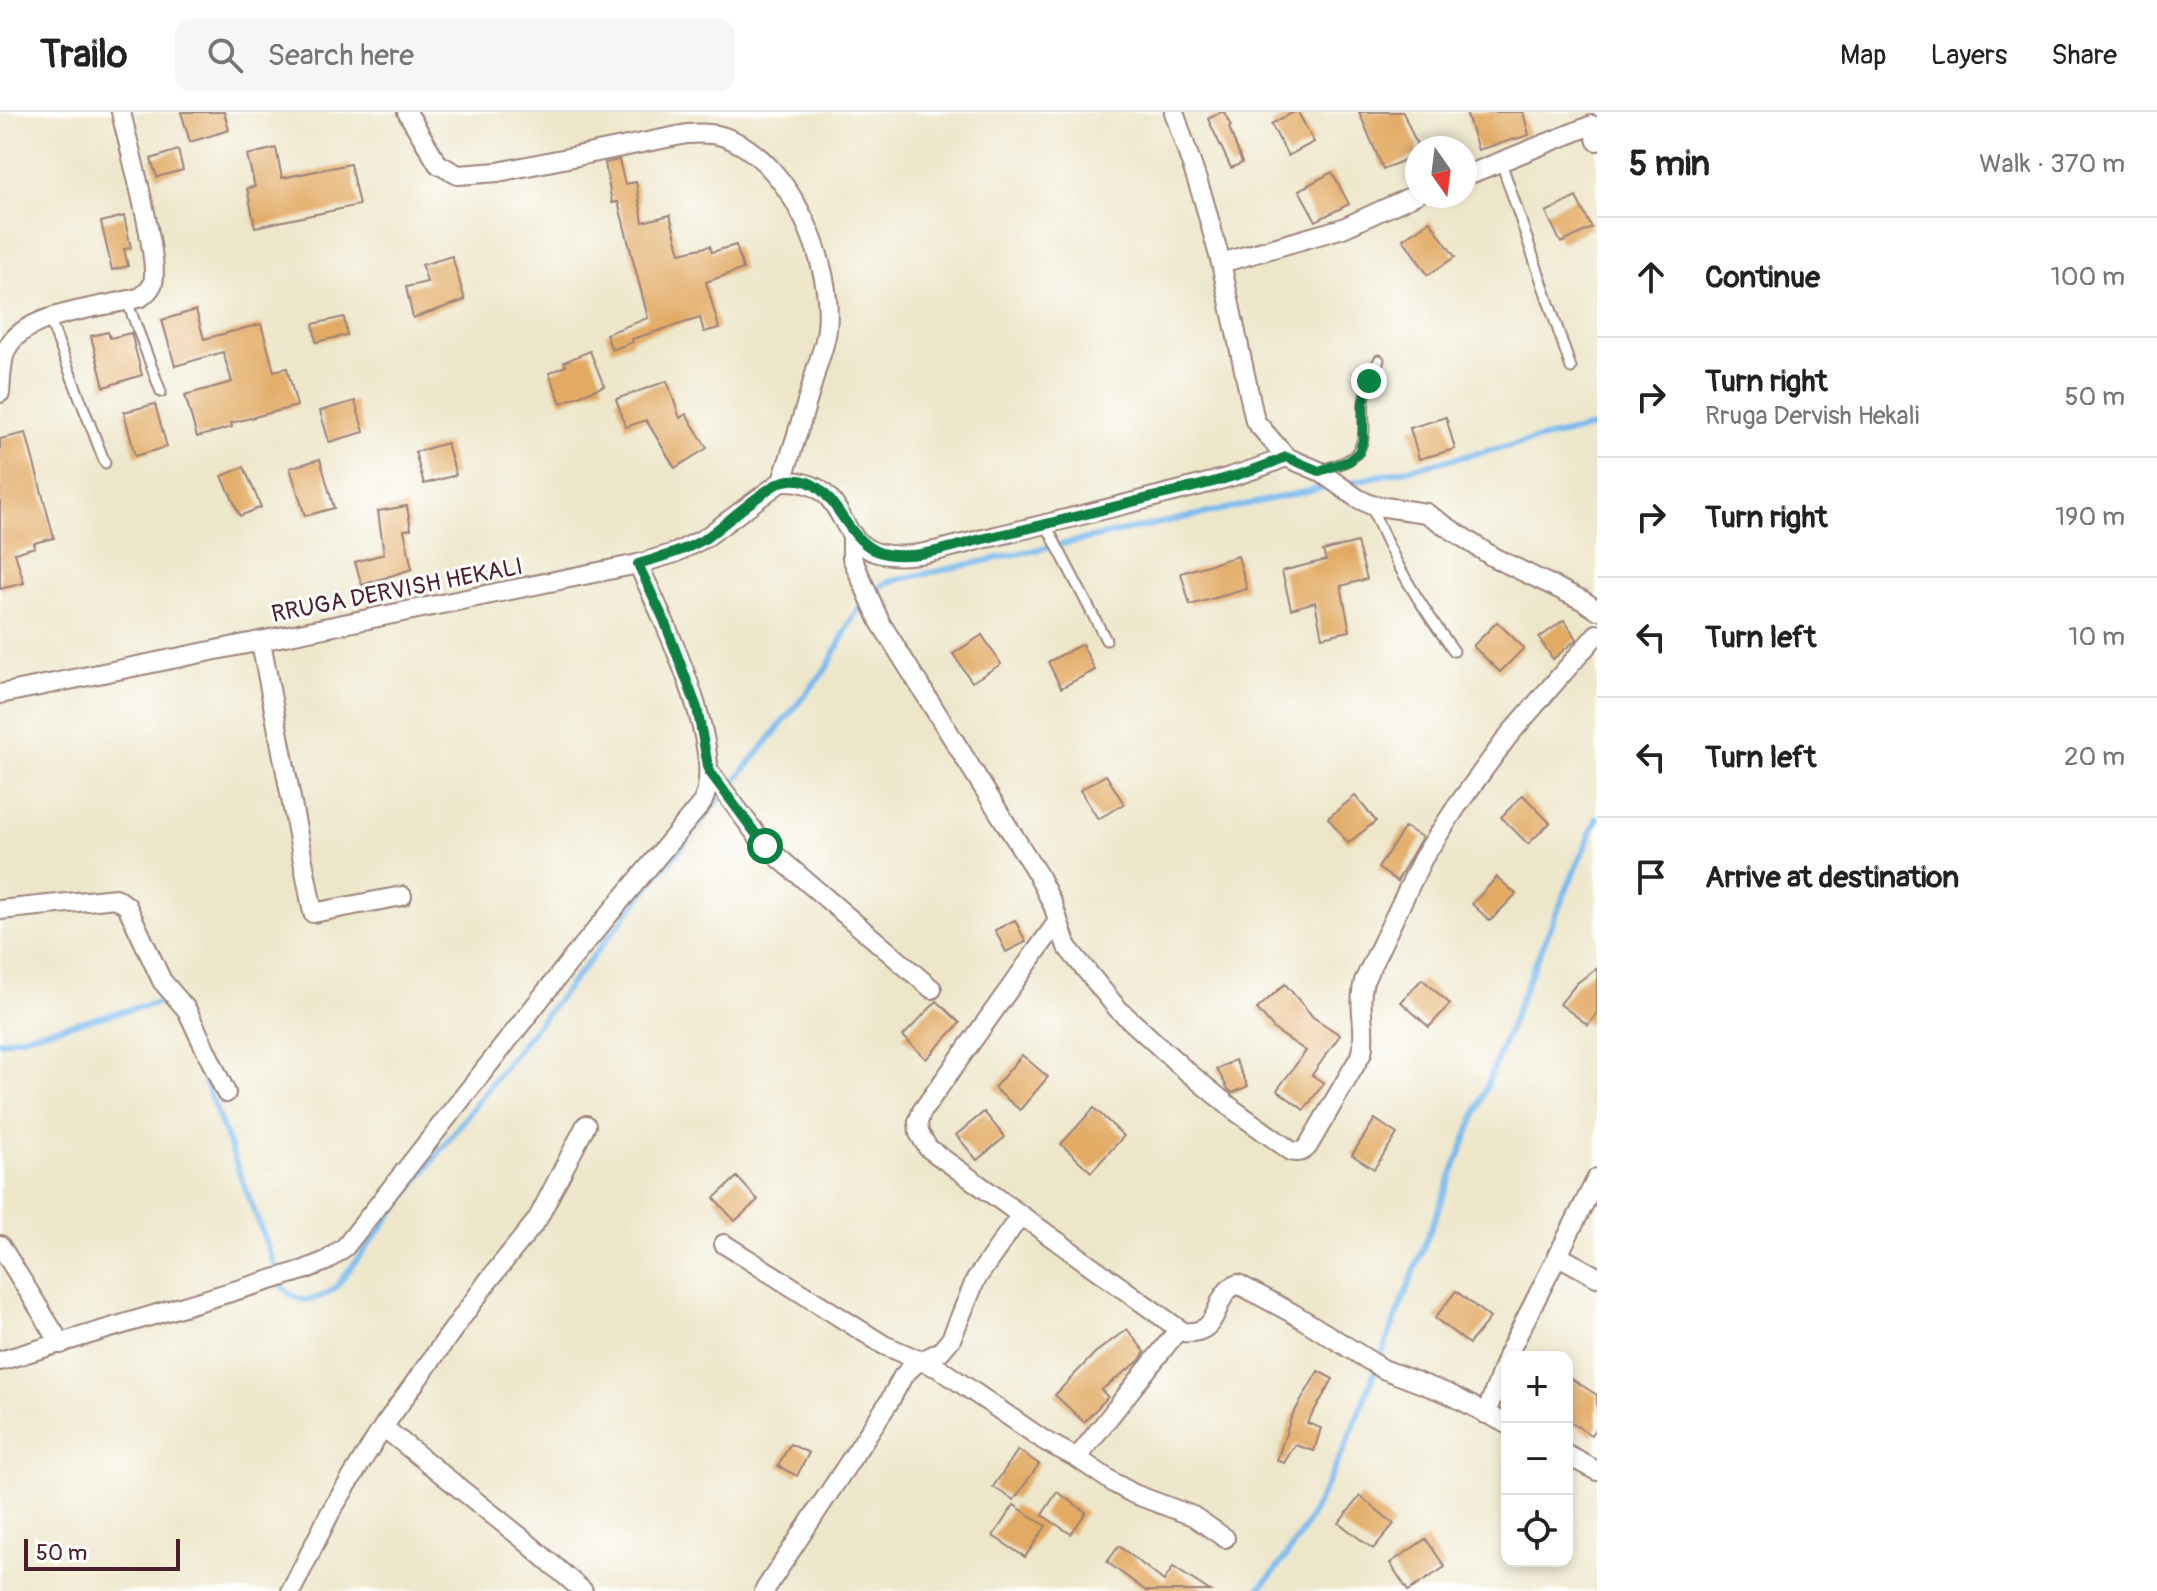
<!DOCTYPE html>
<meta charset="utf-8">
<style>
body{margin:0;font-family:Pangolin,sans-serif;background:#f6f6f6;color:#222}
.controls{position:absolute;right:24px;bottom:24px;display:grid;overflow:hidden;border-radius:16px;box-shadow:0 4px 12px #0003}
.controls button{width:72px;height:72px;display:grid;place-items:center;padding:0;border:0;border-bottom:2px solid #e0e0e0;background:#fff;color:#222;font:40px sans-serif}
.compass{position:absolute;left:1405px;top:24px;width:72px;height:72px;border-radius:50%;background:#fff;box-shadow:0 4px 12px #0003;rotate:166deg}
.scale{position:absolute;left:24px;bottom:20px;width:156px;box-sizing:border-box;padding-left:8px;border:4px solid #4a1f2b;border-top:0;font-size:22px;line-height:28px;white-space:nowrap;color:#4a1f2b;-webkit-text-stroke:6px #fff;paint-order:stroke}
.stop{position:absolute;width:24px;height:24px;margin:-18px;border:6px solid #0b8043;border-radius:50%;background:#fff}
.stop.end{background:#0b8043;border-color:#fff;box-shadow:0 2px 8px #0008}
.list{margin:0;padding:0;list-style:none}
h2{display:flex;justify-content:space-between;align-items:center;height:104px;margin:0;padding:0 32px;font-size:34px}
h2 small{font-size:26px;font-weight:400;color:#767676}
.list li{display:grid;grid-template-columns:52px 1fr auto;gap:24px;align-items:center;box-sizing:border-box;height:120px;padding:0 32px;border-top:2px solid #e0e0e0}
.list b{display:block;font-size:30px;white-space:nowrap}
.list p{margin:0;font-size:26px;white-space:nowrap;color:#767676}
.list em{font-size:26px;font-style:normal;color:#767676}
.icon{flex:none;width:44px;height:44px;fill:none;stroke:currentColor;stroke-width:2;stroke-linecap:round;stroke-linejoin:round}
.map{position:relative;flex:none;width:1597px;height:1479px;overflow:hidden}
header{display:flex;align-items:center;gap:48px;box-sizing:border-box;height:112px;padding:0 40px;background:#fff;border-bottom:2px solid #e0e0e0}
header strong{font-size:38px}
nav{display:flex;gap:44px;margin-inline-start:auto;font-size:28px}
.search{width:560px;height:72px;background:#f6f6f6;display:flex;align-items:center;gap:20px;box-sizing:border-box;padding:0 28px;border-radius:16px;color:#767676;font-size:30px}
main{display:flex}
aside{flex:1;background:#fff}
.map>svg:first-child{display:block}
.lines{fill:none;stroke-linecap:round;stroke-linejoin:round}
.stream{stroke:#79b9ed;stroke-width:6}
.building{fill:#e2aa64}
.service-casing{stroke:#9c827a;stroke-width:13}
.minor-casing{stroke:#9c827a;stroke-width:22}
.service{stroke:#fff;stroke-width:9}
.minor{stroke:#fff;stroke-width:18}
.route{stroke:#0b8043;stroke-width:10}
.labels{text-anchor:middle;stroke-width:6;stroke-linejoin:round;paint-order:stroke}
.street-label{font-size:24px;fill:#4a1f2b;stroke:#fff}
</style>
<header>
<strong>Trailo</strong>
<div class="search"><svg class="icon" aria-label="search" viewBox="0 0 24 24"><circle cx="10" cy="10" r="6"/><path d="M15 15l6 6"/></svg>Search here</div>
<nav><a>Map</a><a>Layers</a><a>Share</a></nav>
</header>
<main>
<div class="map">
<svg width="1597" height="1479" viewBox="0 0 1597 1479">
<rect width="100%" height="100%" fill="#fff"/>
<filter id="ink" filterUnits="userSpaceOnUse"><feTurbulence type="fractalNoise" baseFrequency=".0125" numOctaves="2"/><feDisplacementMap in="SourceGraphic" scale="16" xChannelSelector="R" yChannelSelector="G"/><feConvolveMatrix kernelMatrix="1 2 1 2 8 2 1 2 1" color-interpolation-filters="sRGB"/></filter>
<filter id="wash" filterUnits="userSpaceOnUse"><feTurbulence type="fractalNoise" baseFrequency=".006" numOctaves="4" result="noise"/><feDisplacementMap in="SourceGraphic" scale="32" xChannelSelector="R" yChannelSelector="G"/><feGaussianBlur stdDeviation="1.8" result="paint"/><feColorMatrix in="noise" values="0 0 0 0 0 0 0 0 0 0 0 0 0 0 0 0 0 1.4 0 .05"/><feComposite in="paint" operator="in"/></filter>
<g filter="url(#wash)">
<rect width="100%" height="100%" fill="#ede6c9"/>
<g class="lines">
<g class="stream">
<path d="M 1343,372 L 1597,314"/>
<path d="M 180,903 L 276,1157"/>
<path d="M 0,930 L 156,891 L 165,889 L 174,893"/>
<path d="M 282,1174 C 298,1194 317,1190 336,1175 L 525,928 L 826,557 C 846,523 851,493 887,470 L 1332,374"/>
<path d="M 1256,1479 C 1298,1440 1321,1383 1346,1333 L 1529,866 L 1597,706"/>
</g>
</g>
<g id="blocks">
<g class="building">
<path d="M 181,0 L 224,0 L 229,18 L 190,30 Z"/>
<path d="M 1221,0 L 1224,0 L 1231,14 L 1229,15 L 1242,51 L 1231,56 L 1208,7 Z"/>
<path d="M 1294,0 L 1298,0 L 1314,30 L 1288,44 L 1271,12 Z"/>
<path d="M 1359,0 L 1403,0 L 1417,33 L 1417,43 L 1383,57 Z"/>
<path d="M 1466,0 L 1523,0 L 1529,23 L 1478,38 Z"/>
<path d="M 276,36 L 282,66 L 350,52 L 359,93 L 255,115 L 247,76 L 255,75 L 247,43 Z"/>
<path d="M 178,38 L 183,58 L 157,65 L 151,47 Z"/>
<path d="M 619,48 L 625,72 L 636,70 L 643,110 L 670,103 L 680,141 L 710,134 L 712,140 L 736,133 L 743,157 L 706,170 L 719,216 L 704,220 L 700,206 L 632,227 L 633,230 L 612,238 L 606,222 L 648,206 L 618,90 L 612,91 L 605,51 Z"/>
<path d="M 1332,60 L 1349,92 L 1316,109 L 1299,78 Z"/>
<path d="M 1576,85 L 1592,116 L 1561,131 L 1546,100 Z"/>
<path d="M 124,104 L 131,136 L 124,137 L 128,154 L 112,158 L 101,110 Z"/>
<path d="M 1430,109 L 1455,145 L 1428,163 L 1403,127 Z"/>
<path d="M 452,144 L 465,188 L 413,206 L 406,175 L 427,170 L 422,153 Z"/>
<path d="M 196,198 L 204,227 L 261,212 L 274,259 L 287,256 L 297,294 L 231,311 L 232,315 L 197,325 L 185,283 L 232,270 L 223,240 L 175,254 L 162,208 Z"/>
<path d="M 344,205 L 347,223 L 316,230 L 313,212 Z"/>
<path d="M 108,220 L 110,226 L 131,221 L 142,263 L 104,275 L 91,224 Z"/>
<path d="M 590,239 L 604,274 L 561,291 L 549,261 L 566,254 L 564,250 Z"/>
<path d="M 667,269 L 680,306 L 686,302 L 707,336 L 675,356 L 646,308 L 626,315 L 616,287 Z"/>
<path d="M 355,289 L 364,320 L 329,330 L 320,299 Z"/>
<path d="M 155,292 L 167,335 L 135,344 L 124,300 Z"/>
<path d="M 1446,305 L 1455,337 L 1419,347 L 1410,316 Z"/>
<path d="M 26,321 L 54,426 L 34,431 L 35,435 L 15,441 L 24,471 L 0,477 L 0,327 Z"/>
<path d="M 447,331 L 456,363 L 424,372 L 415,340 Z"/>
<path d="M 320,347 L 334,396 L 305,404 L 290,356 Z"/>
<path d="M 244,355 L 261,395 L 240,404 L 222,364 Z"/>
<path d="M 407,394 L 411,417 L 404,418 L 412,457 L 362,473 L 355,450 L 384,442 L 378,399 Z"/>
<path d="M 1357,430 L 1367,467 L 1341,474 L 1350,519 L 1322,525 L 1315,490 L 1291,497 L 1282,459 L 1326,448 L 1323,439 Z"/>
<path d="M 1238,444 L 1247,477 L 1190,493 L 1181,461 Z"/>
<path d="M 1564,508 L 1577,527 L 1553,547 L 1539,526 Z"/>
<path d="M 1497,510 L 1524,536 L 1500,560 L 1473,534 Z"/>
<path d="M 982,523 L 1001,552 L 972,570 L 953,542 Z"/>
<path d="M 1082,532 L 1095,558 L 1061,576 L 1048,550 Z"/>
<path d="M 1106,663 L 1124,692 L 1098,707 L 1080,678 Z"/>
<path d="M 1523,683 L 1550,711 L 1528,732 L 1501,705 Z"/>
<path d="M 1355,684 L 1376,709 L 1348,731 L 1328,706 Z"/>
<path d="M 1405,715 L 1422,725 L 1397,769 L 1378,756 Z"/>
<path d="M 1497,765 L 1516,782 L 1490,809 L 1472,792 Z"/>
<path d="M 1015,808 L 1026,830 L 1006,840 L 995,818 Z"/>
<path d="M 1597,856 L 1597,901 L 1588,913 L 1560,892 L 1577,871 Z"/>
<path d="M 1422,867 L 1450,892 L 1429,915 L 1401,890 Z"/>
<path d="M 1285,872 L 1313,905 L 1340,923 L 1312,963 L 1324,971 L 1304,998 L 1277,978 L 1306,939 L 1275,918 L 1257,897 Z"/>
<path d="M 937,889 L 960,911 L 926,947 L 903,924 Z"/>
<path d="M 1022,943 L 1048,965 L 1020,998 L 994,976 Z"/>
<path d="M 1235,948 L 1248,974 L 1233,981 L 1228,977 L 1217,957 Z"/>
<path d="M 1094,996 L 1124,1024 L 1091,1060 L 1061,1032 Z"/>
<path d="M 984,1000 L 1005,1025 L 977,1048 L 956,1023 Z"/>
<path d="M 1375,1007 L 1397,1022 L 1374,1057 L 1352,1043 Z"/>
<path d="M 737,1065 L 758,1088 L 735,1109 L 714,1086 Z"/>
<path d="M 1456,1179 L 1490,1206 L 1469,1232 L 1435,1206 Z"/>
<path d="M 1127,1217 L 1145,1240 L 1139,1249 L 1101,1278 L 1108,1285 L 1084,1310 L 1055,1283 L 1095,1241 Z"/>
<path d="M 1318,1259 L 1333,1267 L 1307,1311 L 1321,1316 L 1314,1339 L 1295,1333 L 1284,1351 L 1277,1348 L 1291,1306 Z"/>
<path d="M 1567,1264 L 1597,1283 L 1597,1314 L 1591,1323 L 1567,1308 Z"/>
<path d="M 790,1332 L 809,1341 L 797,1364 L 778,1354 Z"/>
<path d="M 1018,1338 L 1039,1352 L 1014,1388 L 993,1375 Z"/>
<path d="M 1057,1380 L 1086,1400 L 1071,1422 L 1042,1403 Z"/>
<path d="M 1360,1384 L 1394,1412 L 1373,1437 L 1339,1411 Z"/>
<path d="M 1014,1393 L 1046,1414 L 1025,1445 L 993,1424 Z"/>
<path d="M 1426,1427 L 1445,1455 L 1408,1479 L 1390,1451 Z"/>
<path d="M 1119,1434 L 1164,1469 L 1173,1455 L 1210,1479 L 1146,1479 L 1107,1450 Z"/>
</g>
</g>
</g>
<g filter="url(#ink)">
<use href="#blocks" fill-opacity="0" stroke="#9c827a" stroke-width="2"/>
<g class="lines">
<g class="service-casing">
<g id="service">
<path d="M 1501,50 L 1571,256"/>
<path d="M 127,189 L 161,280"/>
<path d="M 49,206 L 105,351"/>
<path d="M 1319,359 C 1346,350 1363,348 1364,316 C 1364,307 1363,298 1364,290 C 1365,275 1373,262 1379,248"/>
<path d="M 1371,393 C 1391,447 1420,493 1454,539"/>
<path d="M 1046,413 L 1106,528"/>
</g>
</g>
<g class="minor-casing">
<g id="minor">
<path d="M 407,0 L 438,52 L 458,63 L 498,60 L 687,22 C 704,21 719,21 734,29 C 793,56 834,155 827,217 C 826,230 820,245 816,258 C 806,296 794,332 782,369"/>
<path d="M 1174,0 L 1203,86 L 1221,151 L 1255,309 L 1286,345 L 1319,359 L 1357,386 L 1371,393 L 1426,401 L 1493,445 L 1582,488 L 1597,498"/>
<path d="M 1465,64 L 1592,13 L 1597,29"/>
<path d="M 1221,151 L 1343,116 L 1417,82"/>
<path d="M 0,281 C 1,269 1,256 4,244 C 16,199 103,197 141,185 C 146,181 151,177 153,171 C 160,146 128,32 121,0"/>
<path d="M 782,369 C 851,367 831,428 878,441 C 913,450 957,432 992,425 C 1047,412 1102,398 1158,384 C 1201,373 1244,363 1286,345"/>
<path d="M 852,422 L 852,446 L 880,510 L 1038,763 L 1053,793 L 1067,835 L 1117,896 L 1184,957 L 1234,998 L 1291,1039 C 1299,1041 1303,1040 1308,1034 L 1362,941 C 1367,916 1357,894 1364,869 L 1423,746 L 1457,694 L 1509,623 L 1597,522"/>
<path d="M 261,530 L 313,801 L 402,784"/>
<path d="M 0,582 L 638,452 L 675,441 L 705,426 L 782,369"/>
<path d="M 709,659 L 765,734 L 932,877"/>
<path d="M 0,798 L 116,786 L 127,794 L 162,869 L 187,898 L 226,981"/>
<path d="M 1058,809 L 922,999 L 918,1010 L 919,1021 L 928,1036 L 1183,1220 C 1225,1224 1210,1182 1238,1172 L 1294,1202 L 1383,1257 L 1449,1282 L 1507,1312"/>
<path d="M 724,1132 L 884,1233 L 940,1257 L 1045,1329 L 1077,1346 L 1114,1371 L 1134,1382 L 1193,1404 L 1225,1426"/>
<path d="M 0,1133 L 61,1232"/>
<path d="M 1557,1143 L 1597,1165"/>
<path d="M 0,1249 L 304,1158 L 326,1149 L 345,1135 L 571,848 L 702,691 C 729,641 661,502 638,452"/>
<path d="M 1486,1302 L 1508,1242 L 1597,1066"/>
<path d="M 383,1315 L 523,1427 L 583,1479"/>
<path d="M 1567,1343 L 1597,1359"/>
<path d="M 1077,1346 L 1179,1217"/>
<path d="M 291,1479 L 331,1399 L 383,1315 L 488,1169 L 537,1108 L 586,1013"/>
<path d="M 764,1479 L 889,1290 L 903,1264 L 914,1253 L 941,1239 L 951,1227 L 976,1167 L 1020,1104"/>
</g>
</g>
<use href="#service" class="service"/>
<use href="#minor" class="minor"/>
</g>
</g>
<g class="lines" filter="url(#ink)">
<path class="route" d="M 765,734 L 709,659 L 697,596 L 664,508 L 638,452 C 661,445 685,439 706,426 C 723,414 768,373 784,369 C 837,357 840,434 886,442 C 918,448 956,433 987,426 C 1042,414 1097,399 1152,385 C 1198,374 1243,364 1286,345 L 1319,359 L 1349,349 L 1359,340 L 1363,328 L 1363,291 L 1369,269"/>
</g>
<g class="labels">
<g class="street-label">
<text transform="translate(397 478) rotate(-11)" y="8">RRUGA DERVISH HEKALI</text>
</g>
</g>
</svg>
<div class="controls">
<button>+</button>
<button>−</button>
<button><svg class="icon" aria-label="locate" viewBox="0 0 24 24"><circle cx="12" cy="12" r="6"/><path d="M12 2v4M12 18v4M2 12h4M18 12h4"/></svg></button>
</div>
<svg class="compass" viewBox="-18 -18 36 36"><path d="M0-13l5 13h-10z" fill="#e53935"/><path d="M0 13l5-13h-10z" fill="#767676"/></svg>
<div class="scale">50 m</div>
<div class="stop" style="left:765px;top:734px"></div>
<div class="stop end" style="left:1369px;top:269px"></div>
</div>
<aside>
<h2>5 min<small>Walk · 370 m</small></h2>
<ul class="list">
<li><svg class="icon" aria-label="ahead" viewBox="0 0 24 24"><path d="M12 20V5M6 11l6-6 6 6"/></svg><div><b>Continue</b></div><em>100 m</em></li>
<li><svg class="icon" aria-label="right" viewBox="0 0 24 24"><path d="M7 20v-9h11M14 6l5 5-5 5"/></svg><div><b>Turn right</b><p>Rruga Dervish Hekali</p></div><em>50 m</em></li>
<li><svg class="icon" aria-label="right" viewBox="0 0 24 24"><path d="M7 20v-9h11M14 6l5 5-5 5"/></svg><div><b>Turn right</b></div><em>190 m</em></li>
<li><svg class="icon" aria-label="left" viewBox="0 0 24 24"><path d="M17 20v-9H6M10 6l-5 5 5 5"/></svg><div><b>Turn left</b></div><em>10 m</em></li>
<li><svg class="icon" aria-label="left" viewBox="0 0 24 24"><path d="M17 20v-9H6M10 6l-5 5 5 5"/></svg><div><b>Turn left</b></div><em>20 m</em></li>
<li><svg class="icon" aria-label="arrive" viewBox="0 0 24 24"><path d="M6 21V4h12l-3 4 3 4H6"/></svg><div><b>Arrive at destination</b></div></li>
</ul>
</aside>
</main>
